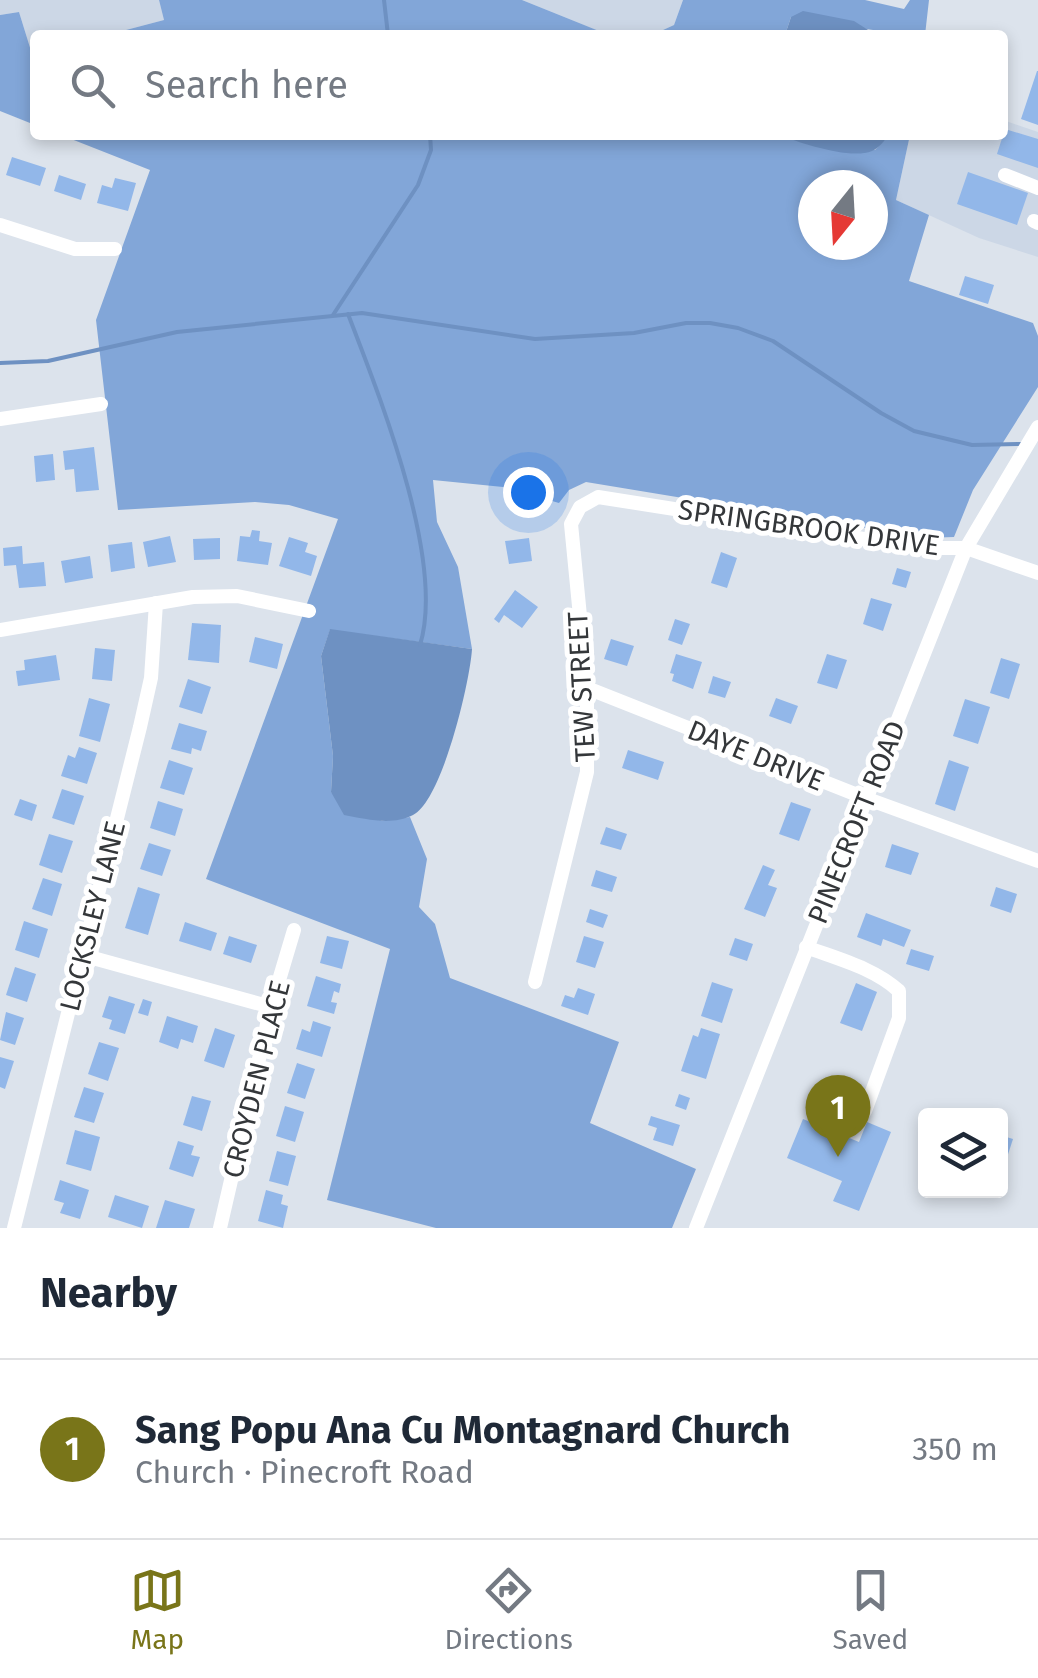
<!DOCTYPE html>
<meta charset="utf-8">
<style>
body{margin:0;font-family:"Fira Sans",sans-serif;background:#f6f6f7;color:#1f2937}
.controls{position:absolute;right:30px;bottom:30px;display:grid;overflow:hidden;border-radius:10px;box-shadow:0 5px 15px #0003}
.controls button{width:90px;height:90px;display:grid;place-items:center;padding:0;border:0;border-bottom:2px solid #e0e1e3;background:#fff;color:#1f2937;font:50px sans-serif}
.compass{position:absolute;left:798px;top:170px;width:90px;height:90px;border-radius:50%;background:#fff;box-shadow:0 5px 15px #0003;rotate:198deg}
.you{position:absolute;left:528px;top:492px;width:35px;height:35px;margin:-25px;border:8px solid #fff;border-radius:50%;background:#1a73e8;box-shadow:0 0 0 15px #1a73e833}
.badge{display:grid;place-items:center;width:65px;height:65px;border-radius:50%;background:#797519;color:#fff;font-size:32px;font-weight:700}
.pin{position:absolute;translate:-50% -82px;filter:drop-shadow(0 2px 5px #0008)}
.pin::after{content:'';position:absolute;top:52px;width:35px;height:30px;background:inherit;clip-path:polygon(0 0,100% 0,50% 100%)}
.list{margin:0;padding:0;list-style:none}
h2{display:flex;justify-content:space-between;align-items:center;height:130px;margin:0;padding:0 40px;font-size:42px}
h2 small{font-size:32px;font-weight:400;color:#747a83}
.list li{display:grid;grid-template-columns:65px 1fr auto;gap:30px;align-items:center;box-sizing:border-box;height:180px;padding:0 40px;border-top:2px solid #e0e1e3}
.list b{display:block;font-size:38px;white-space:nowrap}
.list p{margin:0;font-size:32px;white-space:nowrap;color:#747a83}
.list em{font-size:32px;font-style:normal;color:#747a83}
.icon{flex:none;width:55px;height:55px;fill:none;stroke:currentColor;stroke-width:2;stroke-linecap:round;stroke-linejoin:round}
.map{position:relative;flex:none;width:1038px;height:1228px;overflow:hidden}
.search{position:absolute;background:#fff;box-shadow:0 5px 15px #0003;left:30px;right:30px;top:30px;height:110px;display:flex;align-items:center;gap:25px;box-sizing:border-box;padding:0 35px;border-radius:10px;color:#747a83;font-size:38px}
.sheet{height:310px;background:#fff}
nav{display:flex;justify-content:space-around;align-items:center;box-sizing:border-box;height:140px;border-top:2px solid #e0e1e3;background:#fff;font-size:28px;color:#747a83}
nav a{display:grid;justify-items:center;gap:5px}
nav .on{color:#797519}
.map>svg:first-child{display:block}
.built{fill:#ccd7e6}
.forest{fill:#82a6d8;fill-rule:evenodd}
.water{fill:#6e91c2}
.lines{fill:none;stroke-linecap:round;stroke-linejoin:round}
.stream{stroke:#6e91c2;stroke-width:4}
.building{fill:#92b7e9}
.minor{stroke:#fff;stroke-width:14}
.labels{text-anchor:middle;stroke-width:10;stroke-linejoin:round;paint-order:stroke}
.street-label{font-size:28px;fill:#34373a;stroke:#fff}
</style>
<div class="map">
<svg width="1038" height="1228" viewBox="0 0 1038 1228">
<rect width="100%" height="100%" fill="#dce3ec"/>
<g class="built">
<path d="M 0,0 L 159,0 L 164,20 L 107,35 L 35,35 L 35,53 L 32,54 L 19,12 L 0,15 Z"/>
<path d="M 522,0 L 683,0 L 674,25 L 652,35 L 609,35 Z"/>
<path d="M 1003,120 L 1038,132 L 1038,257 L 979,238 L 896,200 L 910,135 L 1003,135 Z"/>
</g>
<g class="forest">
<path d="M 159,0 L 522,0 L 609,35 L 107,35 L 164,20 Z"/>
<path d="M 683,0 L 865,0 L 904,9 L 910,0 L 929,0 L 925,35 L 876,35 L 873,30 L 791,17 L 785,35 L 652,35 L 674,25 Z"/>
<path d="M 19,12 L 32,54 L 35,53 L 35,125 L 0,111 L 0,15 Z"/>
<path d="M 61,135 L 779,135 L 833,150 L 875,150 L 889,135 L 910,135 L 896,200 L 929,215 L 909,281 L 1033,323 L 1038,336 L 1038,387 L 973,490 L 954,537 L 925,538 L 586,482 L 569,490 L 559,503 L 503,487 L 433,480 L 437,522 L 458,567 L 472,649 L 330,630 L 321,656 L 333,756 L 331,792 L 382,821 L 410,817 L 427,859 L 419,907 L 435,924 L 450,978 L 619,1042 L 590,1123 L 696,1169 L 672,1228 L 436,1228 L 327,1200 L 390,949 L 206,879 L 338,519 L 289,505 L 255,502 L 118,510 L 96,320 L 150,170 ZM 813,185 L 873,185 L 873,245 L 813,245 Z"/>
</g>
<g class="water">
<path d="M 803,11 L 854,21 L 876,35 L 785,35 L 791,17 Z"/>
<path d="M 779,135 L 889,135 C 884,141 879,148 872,151 C 850,160 801,143 779,135 Z"/>
<path d="M 330,629 L 472,649 C 470,682 442,801 413,815 C 392,826 366,819 344,815 L 331,792 L 333,756 L 321,656 Z"/>
</g>
<g class="lines">
<g class="stream">
<path d="M 384,0 L 388,35"/>
<path d="M 348,314 C 379,395 446,561 420,645"/>
<path d="M 333,315 L 418,185 L 431,150 L 430,135"/>
<path d="M 0,363 L 48,361 L 177,332 L 362,313 L 535,339 L 634,333 L 686,323 L 710,323 L 738,328 L 773,341 L 881,413 L 914,431 L 972,445 L 1021,444"/>
</g>
</g>
<g class="building">
<path d="M 1037,71 L 1038,71 L 1038,125 L 1021,119 Z"/>
<path d="M 1005,129 L 1038,139 L 1038,168 L 997,154 Z"/>
<path d="M 12,157 L 46,168 L 40,186 L 6,175 Z"/>
<path d="M 968,172 L 1028,193 L 1017,225 L 957,204 Z"/>
<path d="M 59,175 L 86,184 L 81,200 L 54,191 Z"/>
<path d="M 115,178 L 136,183 L 128,211 L 97,203 L 102,185 L 112,188 Z"/>
<path d="M 965,276 L 994,285 L 988,304 L 959,295 Z"/>
<path d="M 94,447 L 99,490 L 76,492 L 74,469 L 65,470 L 63,451 Z"/>
<path d="M 53,454 L 55,480 L 36,482 L 34,456 Z"/>
<path d="M 252,530 L 260,531 L 259,541 L 272,543 L 268,565 L 237,561 L 240,536 L 250,537 Z"/>
<path d="M 170,536 L 176,562 L 148,567 L 143,542 Z"/>
<path d="M 289,537 L 308,543 L 305,552 L 317,556 L 311,576 L 279,566 Z"/>
<path d="M 220,538 L 220,559 L 194,560 L 193,539 Z"/>
<path d="M 529,538 L 532,561 L 509,564 L 505,541 Z"/>
<path d="M 132,542 L 135,568 L 111,572 L 108,545 Z"/>
<path d="M 22,546 L 23,564 L 44,562 L 46,586 L 19,588 L 16,565 L 4,566 L 3,548 Z"/>
<path d="M 721,552 L 737,558 L 727,588 L 711,583 Z"/>
<path d="M 90,556 L 93,578 L 65,583 L 61,561 Z"/>
<path d="M 897,568 L 911,572 L 906,588 L 892,584 Z"/>
<path d="M 515,590 L 538,607 L 522,628 L 504,615 L 499,623 L 494,619 Z"/>
<path d="M 871,598 L 892,604 L 883,631 L 863,624 Z"/>
<path d="M 675,619 L 690,624 L 682,645 L 668,640 Z"/>
<path d="M 192,623 L 221,625 L 219,663 L 188,660 Z"/>
<path d="M 255,637 L 283,644 L 277,669 L 249,662 Z"/>
<path d="M 611,639 L 634,646 L 627,666 L 604,659 Z"/>
<path d="M 95,648 L 115,650 L 112,681 L 92,679 Z"/>
<path d="M 676,654 L 702,662 L 693,689 L 672,681 L 674,674 L 670,673 Z"/>
<path d="M 827,654 L 847,660 L 837,689 L 817,683 Z"/>
<path d="M 56,655 L 60,680 L 18,686 L 16,671 L 25,670 L 24,660 Z"/>
<path d="M 1001,658 L 1020,664 L 1009,699 L 990,693 Z"/>
<path d="M 713,676 L 731,682 L 725,698 L 708,693 Z"/>
<path d="M 188,679 L 211,687 L 202,714 L 179,707 Z"/>
<path d="M 89,698 L 110,704 L 100,742 L 79,736 Z"/>
<path d="M 776,698 L 798,706 L 791,724 L 769,716 Z"/>
<path d="M 965,699 L 990,707 L 978,744 L 953,736 Z"/>
<path d="M 179,723 L 207,731 L 201,751 L 192,748 L 191,754 L 171,749 Z"/>
<path d="M 79,747 L 97,753 L 87,784 L 61,776 L 68,755 L 75,758 Z"/>
<path d="M 628,750 L 664,762 L 658,780 L 622,768 Z"/>
<path d="M 169,760 L 193,768 L 184,795 L 160,788 Z"/>
<path d="M 949,760 L 969,767 L 955,811 L 935,804 Z"/>
<path d="M 62,789 L 84,796 L 74,825 L 52,818 Z"/>
<path d="M 20,799 L 37,805 L 32,821 L 14,815 Z"/>
<path d="M 158,801 L 183,809 L 175,836 L 150,828 Z"/>
<path d="M 791,802 L 811,809 L 799,841 L 779,834 Z"/>
<path d="M 606,827 L 627,834 L 621,850 L 600,844 Z"/>
<path d="M 49,834 L 73,841 L 62,873 L 39,865 Z"/>
<path d="M 149,843 L 171,850 L 162,876 L 140,869 Z"/>
<path d="M 892,844 L 919,853 L 911,875 L 885,867 Z"/>
<path d="M 763,865 L 775,870 L 768,885 L 777,888 L 765,917 L 744,909 Z"/>
<path d="M 596,870 L 617,877 L 612,892 L 591,886 Z"/>
<path d="M 43,878 L 62,884 L 52,916 L 32,909 Z"/>
<path d="M 138,887 L 160,894 L 148,935 L 125,928 Z"/>
<path d="M 996,887 L 1017,894 L 1011,913 L 990,906 Z"/>
<path d="M 590,909 L 608,915 L 603,928 L 586,922 Z"/>
<path d="M 866,913 L 911,930 L 904,947 L 883,939 L 881,946 L 857,937 Z"/>
<path d="M 24,921 L 48,929 L 39,958 L 15,950 Z"/>
<path d="M 185,922 L 217,933 L 211,951 L 179,941 Z"/>
<path d="M 229,936 L 257,945 L 251,963 L 223,954 Z"/>
<path d="M 327,936 L 349,941 L 342,969 L 320,963 Z"/>
<path d="M 584,936 L 604,942 L 595,968 L 576,962 Z"/>
<path d="M 735,938 L 753,944 L 747,961 L 729,955 Z"/>
<path d="M 911,949 L 934,956 L 929,971 L 906,964 Z"/>
<path d="M 15,967 L 36,974 L 27,1002 L 6,995 Z"/>
<path d="M 316,976 L 341,984 L 339,993 L 334,991 L 331,1002 L 337,1003 L 334,1014 L 307,1006 Z"/>
<path d="M 712,982 L 733,989 L 722,1023 L 701,1016 Z"/>
<path d="M 856,983 L 877,992 L 862,1031 L 840,1023 Z"/>
<path d="M 578,988 L 595,994 L 588,1015 L 561,1006 L 565,995 L 574,998 Z"/>
<path d="M 109,996 L 135,1004 L 125,1034 L 109,1029 L 112,1020 L 102,1017 Z"/>
<path d="M 143,999 L 152,1002 L 148,1016 L 138,1013 Z"/>
<path d="M 6,1012 L 24,1018 L 15,1045 L 0,1040 Z"/>
<path d="M 167,1016 L 198,1026 L 193,1043 L 181,1039 L 178,1049 L 159,1042 Z"/>
<path d="M 313,1021 L 331,1027 L 322,1057 L 296,1049 L 302,1029 L 310,1032 Z"/>
<path d="M 215,1028 L 235,1035 L 224,1068 L 204,1061 Z"/>
<path d="M 701,1028 L 720,1034 L 706,1079 L 681,1071 L 693,1035 L 698,1037 Z"/>
<path d="M 99,1042 L 119,1048 L 108,1081 L 88,1074 Z"/>
<path d="M 0,1057 L 14,1061 L 5,1089 L 0,1087 Z"/>
<path d="M 297,1063 L 315,1069 L 305,1099 L 287,1093 Z"/>
<path d="M 84,1087 L 104,1093 L 94,1123 L 74,1117 Z"/>
<path d="M 679,1094 L 690,1098 L 686,1110 L 675,1106 Z"/>
<path d="M 192,1096 L 211,1101 L 202,1131 L 183,1125 Z"/>
<path d="M 285,1106 L 304,1112 L 295,1142 L 276,1136 Z"/>
<path d="M 651,1116 L 680,1125 L 673,1146 L 653,1140 L 657,1128 L 648,1125 Z"/>
<path d="M 803,1119 L 859,1142 L 867,1122 L 891,1132 L 859,1211 L 833,1201 L 842,1181 L 787,1158 Z"/>
<path d="M 75,1130 L 100,1137 L 91,1171 L 66,1164 Z"/>
<path d="M 1000,1135 L 1013,1139 L 1001,1176 L 1000,1176 Z"/>
<path d="M 178,1141 L 194,1146 L 191,1155 L 200,1157 L 193,1177 L 169,1169 Z"/>
<path d="M 277,1151 L 296,1156 L 288,1186 L 269,1181 Z"/>
<path d="M 60,1180 L 89,1190 L 80,1219 L 60,1213 L 64,1203 L 54,1200 Z"/>
<path d="M 266,1190 L 283,1195 L 281,1204 L 288,1206 L 283,1228 L 258,1221 Z"/>
<path d="M 115,1195 L 149,1206 L 142,1228 L 108,1217 Z"/>
<path d="M 165,1200 L 195,1209 L 189,1228 L 156,1228 Z"/>
</g>
<g class="lines">
<g class="minor">
<path d="M 1005,175 L 1038,188"/>
<path d="M 1034,221 L 1038,223"/>
<path d="M 0,225 L 75,249 L 115,249"/>
<path d="M 0,419 L 101,404"/>
<path d="M 0,630 L 193,597 L 237,596 L 309,611"/>
<path d="M 587,688 L 865,798 L 1038,861"/>
<path d="M 806,947 C 838,959 874,968 899,991 L 899,1018 L 865,1111"/>
<path d="M 82,955 L 271,1007"/>
<path d="M 535,982 L 587,772 L 587,688 L 571,524 L 580,507 L 598,497 L 921,548 L 966,548 L 1038,573"/>
<path d="M 14,1228 L 140,727 L 151,678 L 156,603"/>
<path d="M 220,1228 L 271,1007 L 294,930"/>
<path d="M 696,1228 L 966,548 L 1038,427"/>
</g>
</g>
<g class="labels">
<g class="street-label">
<text transform="translate(809 527) rotate(8)" y="10">SPRINGBROOK DRIVE</text>
<text transform="translate(581 687) rotate(-93)" y="10">TEW STREET</text>
<text transform="translate(756 755) rotate(22)" y="10">DAYE DRIVE</text>
<text transform="translate(856 822) rotate(-68)" y="10">PINECROFT ROAD</text>
<text transform="translate(92 916) rotate(-76)" y="10">LOCKSLEY LANE</text>
<text transform="translate(256 1079) rotate(-76)" y="10">CROYDEN PLACE</text>
</g>
</g>
</svg>
<div class="controls">
<button><svg class="icon" aria-label="layers" viewBox="0 0 24 24"><path d="M12 4l9 5-9 5-9-5zM3 14l9 5 9-5"/></svg></button>
</div>
<svg class="compass" viewBox="-18 -18 36 36"><path d="M0-13l5 13h-10z" fill="#e53935"/><path d="M0 13l5-13h-10z" fill="#747a83"/></svg>
<div class="you"></div>
<div class="pin badge" style="left:838px;top:1157px">1</div>
<div class="search"><svg class="icon" aria-label="search" viewBox="0 0 24 24"><circle cx="10" cy="10" r="6"/><path d="M15 15l6 6"/></svg>Search here</div>
</div>
<section class="sheet">
<h2>Nearby<small></small></h2>
<ul class="list">
<li><span class="badge">1</span><div><b>Sang Popu Ana Cu Montagnard Church</b><p>Church · Pinecroft Road</p></div><em>350 m</em></li>
</ul>
</section>
<nav>
<a class="on"><svg class="icon" aria-label="map" viewBox="0 0 24 24"><path d="M3 6l6-2 6 2 6-2v14l-6 2-6-2-6 2zM9 4v14M15 6v14"/></svg>Map</a>
<a><svg class="icon" aria-label="directions" viewBox="0 0 24 24"><path d="M12 3l9 9-9 9-9-9zM9 14v-3h6M13 9l2 2-2 2"/></svg>Directions</a>
<a><svg class="icon" aria-label="saved" viewBox="0 0 24 24"><path d="M7 4h10v16l-5-4-5 4z"/></svg>Saved</a>
</nav>
